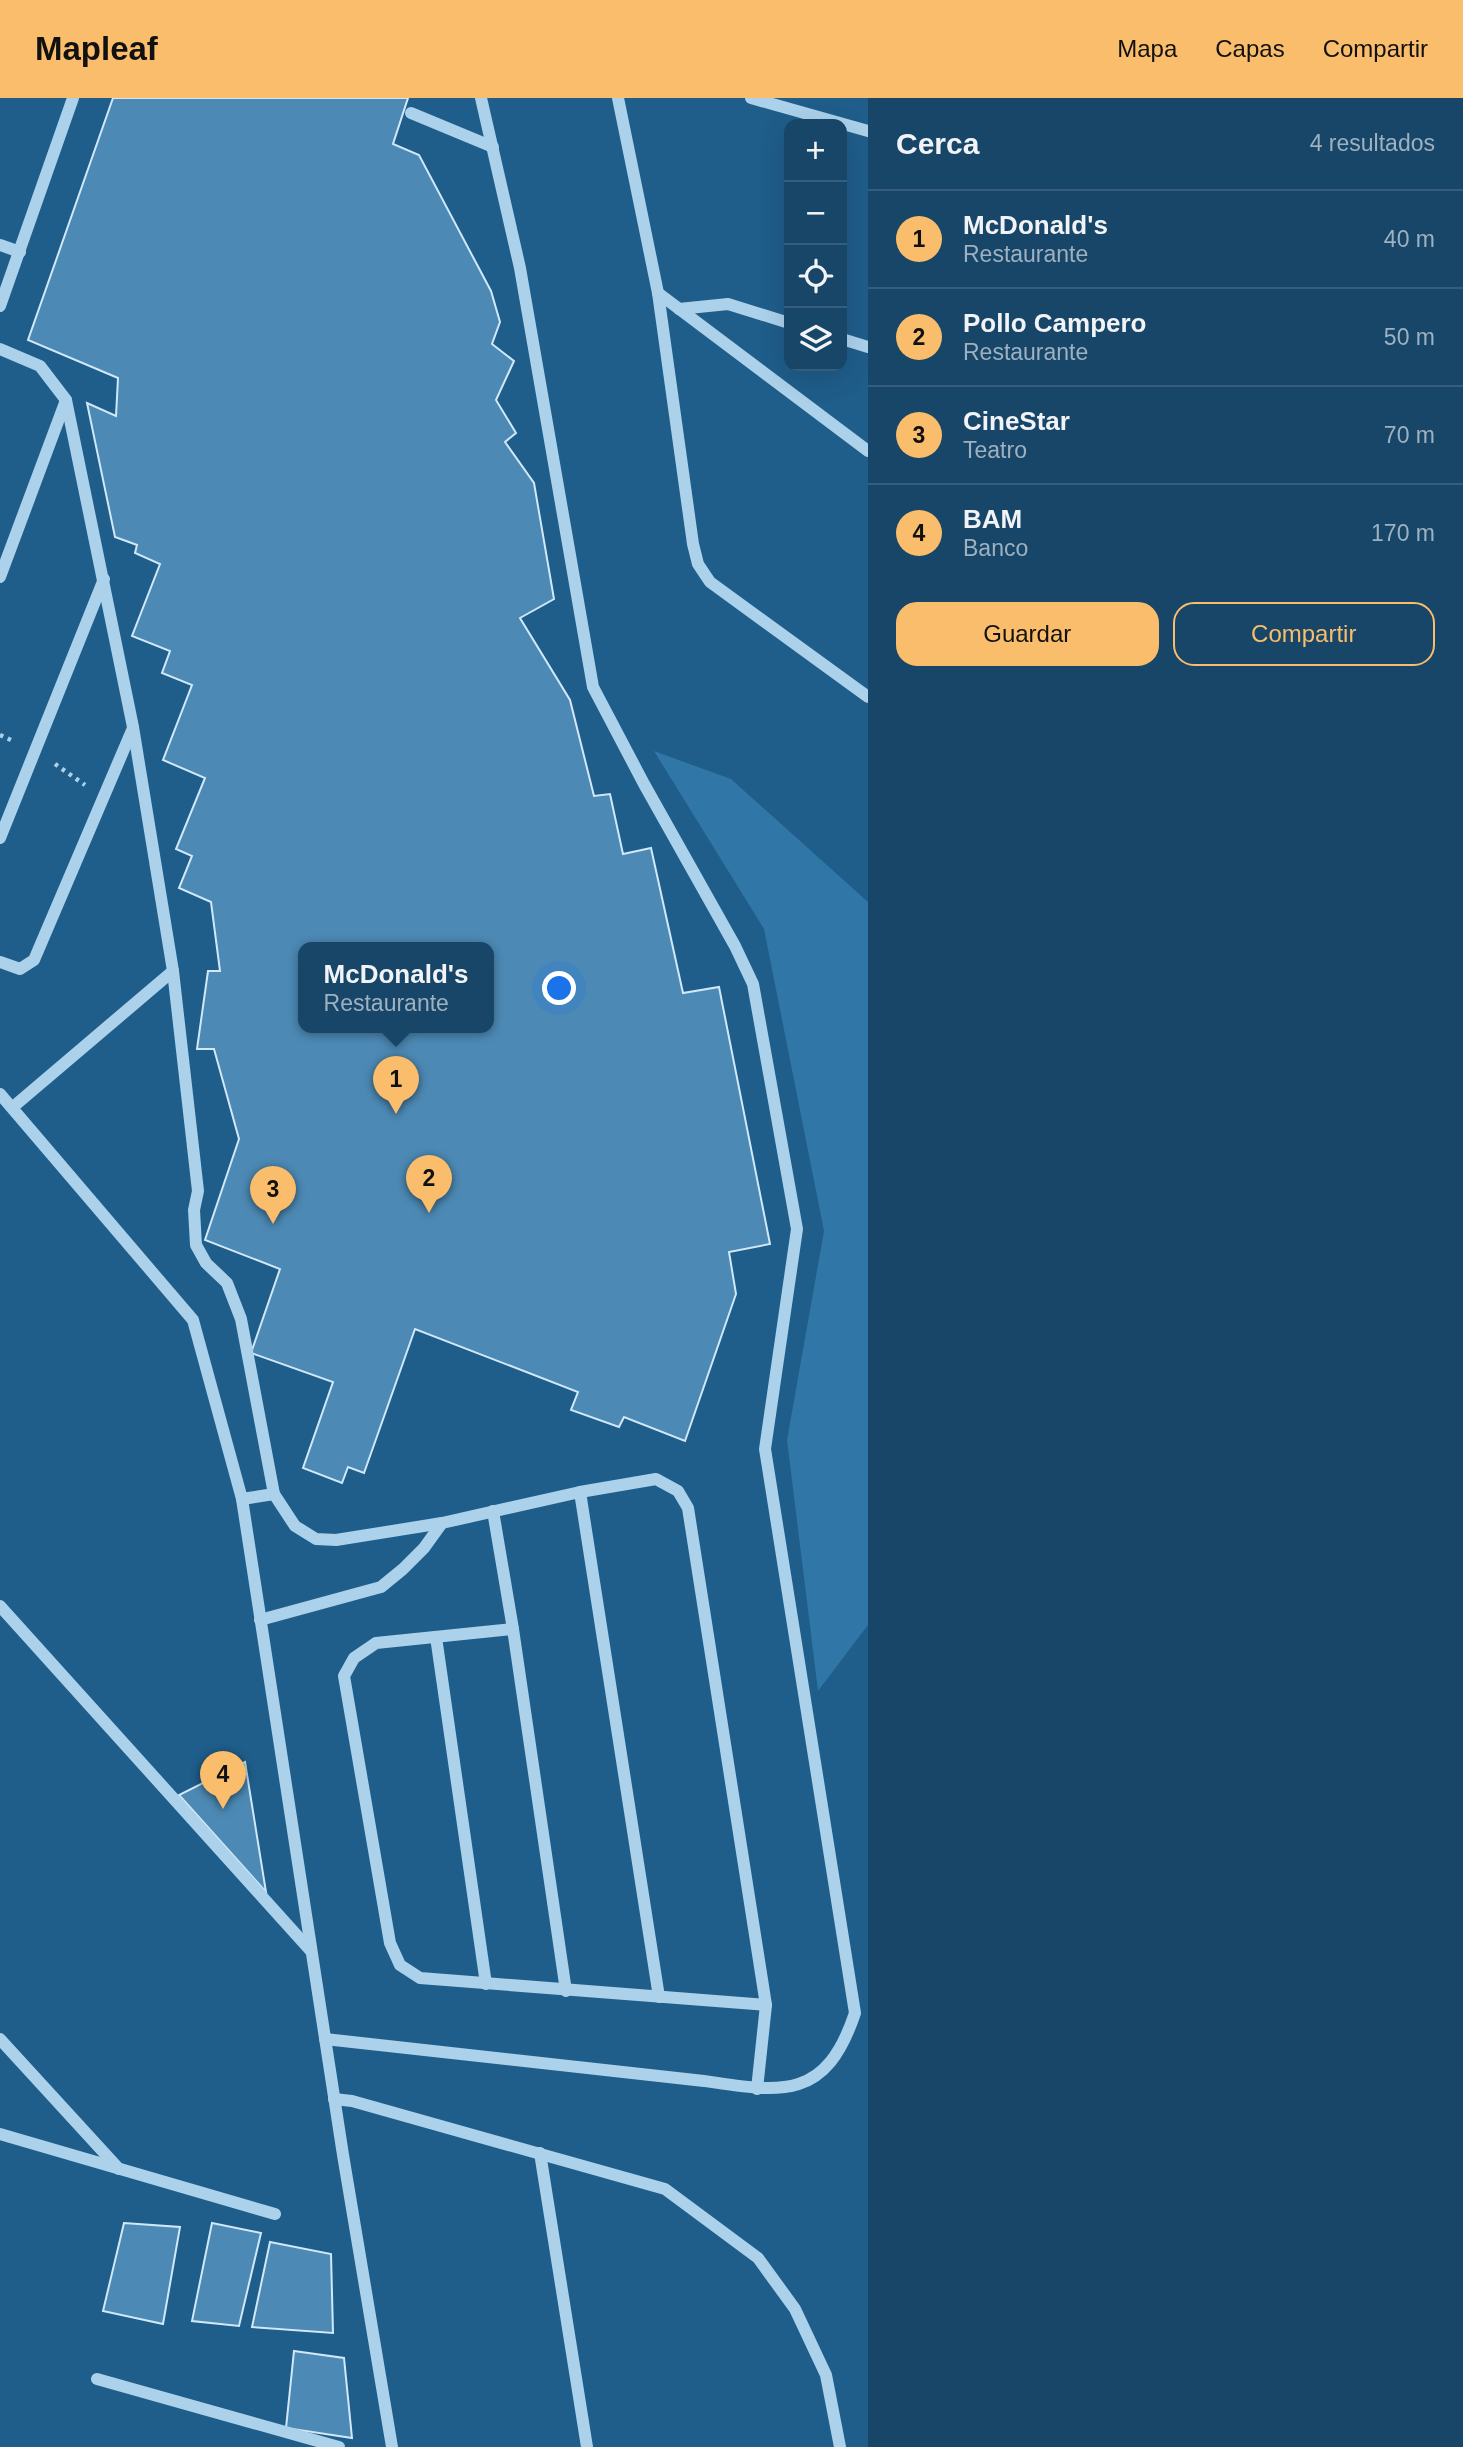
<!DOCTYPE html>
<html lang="es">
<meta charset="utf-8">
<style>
body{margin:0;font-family:Helvetica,sans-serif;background:#245071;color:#f1f3f6}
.controls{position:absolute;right:21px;top:21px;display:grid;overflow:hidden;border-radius:14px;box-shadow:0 7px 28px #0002}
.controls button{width:63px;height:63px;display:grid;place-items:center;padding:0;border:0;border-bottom:2px solid #365e7c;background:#174668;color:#f1f3f6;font:35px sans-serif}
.you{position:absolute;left:560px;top:891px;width:24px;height:24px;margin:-18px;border:5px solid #fff;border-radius:50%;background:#1a73e8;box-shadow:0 0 0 10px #1a73e833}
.badge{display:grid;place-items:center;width:46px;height:46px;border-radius:50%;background:#f9bd6b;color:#111;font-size:23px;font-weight:700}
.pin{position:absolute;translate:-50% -58px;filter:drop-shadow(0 2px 4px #0008)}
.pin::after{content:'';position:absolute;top:37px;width:24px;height:21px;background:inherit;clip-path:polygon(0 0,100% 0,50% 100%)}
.popup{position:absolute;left:298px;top:844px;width:196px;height:91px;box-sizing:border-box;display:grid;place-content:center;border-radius:14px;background:#174668;filter:drop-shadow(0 2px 5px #0005);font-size:23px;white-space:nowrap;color:#9eb1c0}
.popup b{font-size:26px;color:#f1f3f6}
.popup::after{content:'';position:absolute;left:50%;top:100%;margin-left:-14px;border:14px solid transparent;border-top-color:#174668}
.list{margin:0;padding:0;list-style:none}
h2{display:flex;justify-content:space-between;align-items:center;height:91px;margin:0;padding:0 28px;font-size:30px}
h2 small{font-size:23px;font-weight:400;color:#9eb1c0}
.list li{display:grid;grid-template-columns:46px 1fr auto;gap:21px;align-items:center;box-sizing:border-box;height:98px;padding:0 28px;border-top:2px solid #365e7c}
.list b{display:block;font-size:26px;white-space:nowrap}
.list p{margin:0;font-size:23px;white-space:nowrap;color:#9eb1c0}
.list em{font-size:23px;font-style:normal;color:#9eb1c0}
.actions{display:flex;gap:14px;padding:21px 28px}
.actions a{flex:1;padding:16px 0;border:2px solid #f9bd6b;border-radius:21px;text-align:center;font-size:24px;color:#f9bd6b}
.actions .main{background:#f9bd6b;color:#111}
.icon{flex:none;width:38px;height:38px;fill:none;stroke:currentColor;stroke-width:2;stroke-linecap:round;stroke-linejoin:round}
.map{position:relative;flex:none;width:868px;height:2349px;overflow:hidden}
header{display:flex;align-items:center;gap:42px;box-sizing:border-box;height:98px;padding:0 35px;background:#f9bd6b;color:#111}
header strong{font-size:33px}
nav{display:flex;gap:38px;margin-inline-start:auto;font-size:24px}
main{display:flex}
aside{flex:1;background:#174668}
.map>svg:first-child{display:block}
.green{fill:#3076a6}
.building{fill:#4c89b4;stroke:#d0e8f8;stroke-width:2;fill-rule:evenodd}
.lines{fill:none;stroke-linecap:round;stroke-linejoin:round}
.path{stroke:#abd1eb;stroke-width:4.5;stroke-dasharray:3.5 5;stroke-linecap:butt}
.minor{stroke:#abd1eb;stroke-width:12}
</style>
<header>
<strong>Mapleaf</strong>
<nav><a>Mapa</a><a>Capas</a><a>Compartir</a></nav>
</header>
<main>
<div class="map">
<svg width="868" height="2349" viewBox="0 0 868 2349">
<rect width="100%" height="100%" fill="#1f5d8a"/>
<path class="green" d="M 654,653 L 731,681 L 868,804 L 868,1527 L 818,1593 L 787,1342 L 824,1133 L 764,831 Z"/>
<g class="building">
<path d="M 113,0 L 408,0 L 393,46 L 419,57 L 491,193 L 500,224 L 492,246 L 514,263 L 496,302 L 516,335 L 505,344 L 534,385 L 554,501 L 520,520 L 570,602 L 594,698 L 610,696 L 623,756 L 651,750 L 683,895 L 719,889 L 770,1146 L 729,1154 L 736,1196 L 685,1343 L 624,1319 L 619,1329 L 571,1312 L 578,1294 L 415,1231 L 364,1375 L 348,1369 L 342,1385 L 303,1370 L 333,1284 L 251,1255 L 280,1171 L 205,1142 L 239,1041 L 214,951 L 197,951 L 208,873 L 220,873 L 211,804 L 179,790 L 192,758 L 176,751 L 205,680 L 163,662 L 192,587 L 162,575 L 170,553 L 132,538 L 160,466 L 135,455 L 137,447 L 115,439 L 87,305 L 116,318 L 118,280 L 28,242 ZM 303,850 L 489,850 L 489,930 L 303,930 Z"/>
<path d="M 245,1664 L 266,1794 L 179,1697 Z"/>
<path d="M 124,2125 L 180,2129 L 163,2226 L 103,2213 Z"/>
<path d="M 212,2125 L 261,2135 L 239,2228 L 192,2223 Z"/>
<path d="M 270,2144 L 331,2156 L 333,2235 L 252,2229 Z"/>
<path d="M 294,2253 L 344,2260 L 352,2340 L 286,2330 Z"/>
</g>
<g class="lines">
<g class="path">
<path d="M 0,637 L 13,643"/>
<path d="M 55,666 L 85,687"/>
</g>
<g class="minor">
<path d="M 618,0 L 658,195 L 693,446 L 698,466 L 710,484 L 868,599"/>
<path d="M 751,0 L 868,33"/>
<path d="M 411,15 L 493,49"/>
<path d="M 0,147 L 20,154"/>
<path d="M 658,195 L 868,353"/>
<path d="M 0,208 L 73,0"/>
<path d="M 679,211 L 728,206 L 789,225"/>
<path d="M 842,241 L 868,249"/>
<path d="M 0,251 L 40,268 L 66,302 L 133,629 L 173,873 L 198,1093 L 194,1112 L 196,1147 L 206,1165 L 227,1185 L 241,1221 L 274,1396"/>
<path d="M 0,479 L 66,302"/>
<path d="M 0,740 L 104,481"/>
<path d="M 0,864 L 20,871 L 34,862 L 133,630"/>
<path d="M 0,996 L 193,1222 L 242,1401 L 343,2057 L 392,2349"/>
<path d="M 13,1009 L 173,873"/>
<path d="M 580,1394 L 659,1899"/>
<path d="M 242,1401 L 274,1396 L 295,1428 L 316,1441 L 336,1442 L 442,1425 L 580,1394 L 656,1381 L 678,1393 L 688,1410 L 766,1907 L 757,1991"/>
<path d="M 493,1413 L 513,1531 L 566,1893"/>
<path d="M 0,1508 L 311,1853"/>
<path d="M 260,1522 L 381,1489 L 403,1471 L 424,1450 L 442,1425"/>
<path d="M 513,1531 L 376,1545 L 354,1560 L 344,1578 L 390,1845 L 400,1867 L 420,1880 L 766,1907"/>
<path d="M 436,1539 L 486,1886"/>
<path d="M 0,1941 L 119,2071"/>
<path d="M 325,1941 L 704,1983 C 783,1995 826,2002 855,1915 L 765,1351 L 797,1131 L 753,886 L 735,848 L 644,686 L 593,589 L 520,170 L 481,0"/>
<path d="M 334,2001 L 352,2003 L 665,2091 L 758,2160 L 795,2211 L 826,2277 L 840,2349"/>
<path d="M 0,2036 L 275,2116"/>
<path d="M 540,2055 L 587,2349"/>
<path d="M 97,2281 L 339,2349"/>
</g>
</g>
</svg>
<div class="controls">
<button>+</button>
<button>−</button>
<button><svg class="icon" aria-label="locate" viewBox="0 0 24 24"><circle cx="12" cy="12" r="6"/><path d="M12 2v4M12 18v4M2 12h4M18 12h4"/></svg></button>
<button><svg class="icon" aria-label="layers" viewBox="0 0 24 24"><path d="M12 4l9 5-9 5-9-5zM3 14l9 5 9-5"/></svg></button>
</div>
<div class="you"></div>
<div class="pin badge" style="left:396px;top:1016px">1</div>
<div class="popup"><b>McDonald's</b>Restaurante</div>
<div class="pin badge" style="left:429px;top:1115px">2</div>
<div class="pin badge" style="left:273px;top:1126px">3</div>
<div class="pin badge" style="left:223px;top:1711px">4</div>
</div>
<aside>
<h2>Cerca<small>4 resultados</small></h2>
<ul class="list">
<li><span class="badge">1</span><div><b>McDonald's</b><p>Restaurante</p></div><em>40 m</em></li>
<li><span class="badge">2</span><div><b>Pollo Campero</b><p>Restaurante</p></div><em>50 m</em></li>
<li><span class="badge">3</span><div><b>CineStar</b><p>Teatro</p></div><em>70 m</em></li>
<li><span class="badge">4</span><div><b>BAM</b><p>Banco</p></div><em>170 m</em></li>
</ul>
<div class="actions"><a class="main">Guardar</a><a>Compartir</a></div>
</aside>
</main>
